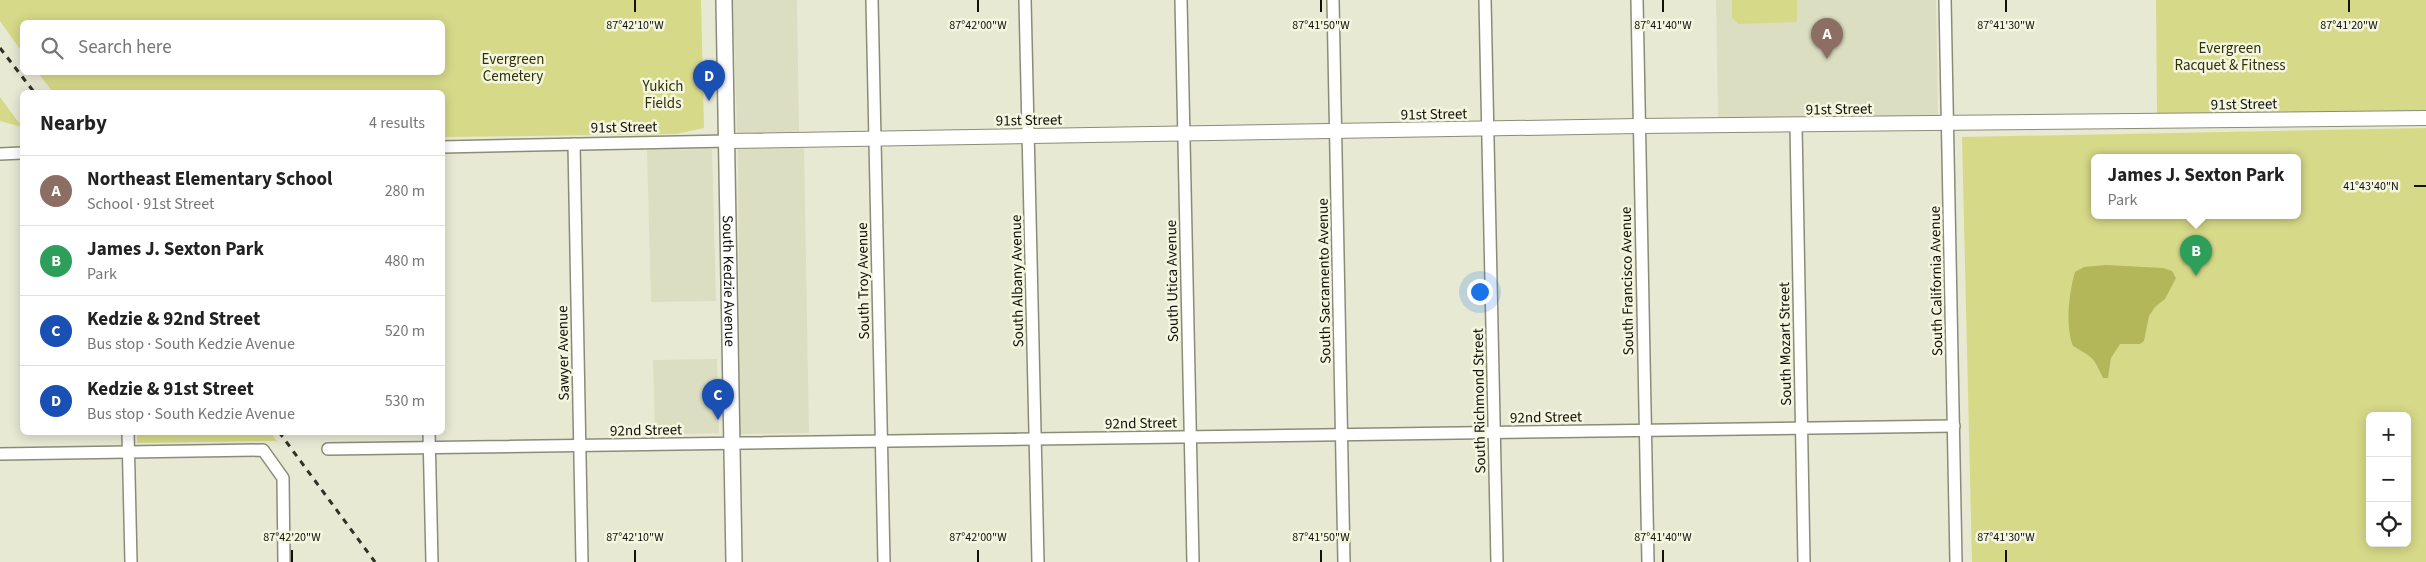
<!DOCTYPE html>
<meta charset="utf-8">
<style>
body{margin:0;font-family:"Source Sans 3",sans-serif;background:#f6f6f6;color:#222}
.controls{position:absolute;right:15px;bottom:15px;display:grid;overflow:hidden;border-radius:8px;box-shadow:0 2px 12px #0003}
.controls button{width:45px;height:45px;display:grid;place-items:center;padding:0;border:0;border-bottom:1px solid #e0e0e0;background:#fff;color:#222;font:25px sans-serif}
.you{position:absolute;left:1479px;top:291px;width:18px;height:18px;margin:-12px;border:4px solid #fff;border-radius:50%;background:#1a73e8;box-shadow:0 0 0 8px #1a73e833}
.badge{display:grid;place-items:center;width:32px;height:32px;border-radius:50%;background:#2767d4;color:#fff;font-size:16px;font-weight:700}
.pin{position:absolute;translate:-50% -41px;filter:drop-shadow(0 1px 2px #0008)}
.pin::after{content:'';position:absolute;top:26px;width:18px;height:15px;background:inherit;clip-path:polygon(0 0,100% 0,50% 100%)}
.popup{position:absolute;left:2091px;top:154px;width:210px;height:65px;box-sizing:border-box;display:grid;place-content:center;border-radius:8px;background:#fff;filter:drop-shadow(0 1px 4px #0005);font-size:16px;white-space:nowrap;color:#767676}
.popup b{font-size:19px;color:#222}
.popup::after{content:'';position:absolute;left:50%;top:100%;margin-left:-10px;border:10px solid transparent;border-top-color:#fff}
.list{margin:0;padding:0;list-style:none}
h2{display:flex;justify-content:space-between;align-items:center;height:65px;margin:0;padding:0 20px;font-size:21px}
h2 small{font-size:16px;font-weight:400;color:#767676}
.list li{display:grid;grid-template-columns:32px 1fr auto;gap:15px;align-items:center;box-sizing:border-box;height:70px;padding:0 20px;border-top:1px solid #e0e0e0}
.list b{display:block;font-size:19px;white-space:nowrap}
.list p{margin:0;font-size:16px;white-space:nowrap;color:#767676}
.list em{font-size:16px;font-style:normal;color:#767676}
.icon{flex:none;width:28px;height:28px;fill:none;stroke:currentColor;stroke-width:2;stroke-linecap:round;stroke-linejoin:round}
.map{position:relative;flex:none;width:2426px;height:562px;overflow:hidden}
.search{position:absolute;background:#fff;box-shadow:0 2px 12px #0003;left:20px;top:20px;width:425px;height:55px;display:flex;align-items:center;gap:12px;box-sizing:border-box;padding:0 18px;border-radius:8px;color:#767676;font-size:19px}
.panel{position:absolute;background:#fff;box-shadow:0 2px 12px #0003;left:20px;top:90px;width:425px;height:345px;border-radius:8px}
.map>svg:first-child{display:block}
.built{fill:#dcdec1}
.green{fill:#d6d988;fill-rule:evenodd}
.water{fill:#b4b759}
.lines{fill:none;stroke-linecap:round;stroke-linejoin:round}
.minor-casing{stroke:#8b8c78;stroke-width:14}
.tertiary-casing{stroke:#8b8c78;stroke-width:16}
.secondary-casing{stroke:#8b8c78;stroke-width:18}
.minor{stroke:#fff;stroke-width:11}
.tertiary{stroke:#fff;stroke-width:14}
.secondary{stroke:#fff;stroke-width:15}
.rail{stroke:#313128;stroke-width:3;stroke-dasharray:6 6;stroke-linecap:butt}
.ticks{fill:none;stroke:#11110a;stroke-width:2}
.labels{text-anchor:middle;stroke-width:5;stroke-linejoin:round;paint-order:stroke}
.park-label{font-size:15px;fill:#303107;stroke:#f5f6e0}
.street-label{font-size:15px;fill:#11110a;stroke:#f5f6e0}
.ticks-label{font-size:12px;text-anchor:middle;fill:#11110a;stroke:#f5f6e0;stroke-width:5;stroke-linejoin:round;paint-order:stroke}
</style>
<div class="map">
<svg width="2426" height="562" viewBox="0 0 2426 562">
<rect width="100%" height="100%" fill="#e8e9d3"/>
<g class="built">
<path d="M 733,0 L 797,0 L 799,132 L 737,133 Z"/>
<path d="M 1716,0 L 1936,0 L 1938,118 L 1718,120 Z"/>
<path d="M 738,148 L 804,148 L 809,433 L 740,434 Z"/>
<path d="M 712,149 L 716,301 L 651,302 L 647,150 Z"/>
<path d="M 717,359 L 719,433 L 655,435 L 653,360 Z"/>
</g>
<g class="green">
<path d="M 0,0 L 701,0 L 704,128 L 676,134 L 443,137 L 442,92 L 53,92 L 38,73 L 442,72 L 442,22 L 22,22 L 22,52 L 0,21 Z"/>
<path d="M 1732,0 L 1797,0 L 1797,22 L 1738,24 L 1732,17 Z"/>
<path d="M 2156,0 L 2426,0 L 2426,111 L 2157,114 Z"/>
<path d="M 0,97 L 22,127 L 0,121 Z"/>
<path d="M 2426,128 L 2426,562 L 1972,562 L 1962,137 ZM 2095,157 L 2297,157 L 2297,215 L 2095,215 ZM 2370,416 L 2407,416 L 2407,543 L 2370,543 Z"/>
<path d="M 137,433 L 271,433 L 277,441 L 137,443 Z"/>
</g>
<path class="water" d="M 2106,265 L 2163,268 L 2172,271 L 2176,278 L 2165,299 L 2155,307 L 2149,316 L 2144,341 L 2140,344 L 2120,344 L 2111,358 L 2108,378 L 2103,378 C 2093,356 2093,358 2073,346 C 2065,325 2069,293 2075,272 L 2084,267 Z"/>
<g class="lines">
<g class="minor-casing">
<g id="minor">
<path d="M 872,0 L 884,562"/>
<path d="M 1025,0 L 1038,562"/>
<path d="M 1181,0 L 1193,562"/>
<path d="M 1333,0 L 1344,562"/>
<path d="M 1485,0 L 1497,562"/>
<path d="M 1637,0 L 1648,562"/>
<path d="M 1945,0 L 1956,562"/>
<path d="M 1796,125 L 1804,562"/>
<path d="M 574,144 L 582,562"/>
<path d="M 442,147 L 728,141"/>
<path d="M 0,154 L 22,153"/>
<path d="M 128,432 L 131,562"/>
<path d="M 429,432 L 432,562"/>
<path d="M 328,449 L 1954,426"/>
<path d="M 0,454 L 263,450 L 283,478 L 284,562"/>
</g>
</g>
<g class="tertiary-casing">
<path id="tertiary" d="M 728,141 L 1639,126 L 2426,118"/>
</g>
<g class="secondary-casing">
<g id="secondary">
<path id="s1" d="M 724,0 L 734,562"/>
</g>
</g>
<use href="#minor" class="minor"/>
<use href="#tertiary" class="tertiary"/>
<use href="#secondary" class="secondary"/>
<g class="rail">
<path d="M 0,48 L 34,92"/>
<path d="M 279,432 L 375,562"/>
</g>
</g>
<path class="ticks" d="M 635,0 L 635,12M 978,0 L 978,12M 1321,0 L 1321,12M 1663,0 L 1663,12M 2006,0 L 2006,12M 2349,0 L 2349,12M 2414,186 L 2426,186M 292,550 L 292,562M 635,550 L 635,562M 978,550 L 978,562M 1321,550 L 1321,562M 1663,550 L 1663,562M 2006,550 L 2006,562"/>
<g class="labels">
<g class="park-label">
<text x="2230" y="53">Evergreen<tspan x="2230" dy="17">Racquet &amp; Fitness</tspan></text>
<text x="513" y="64">Evergreen<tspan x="513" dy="17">Cemetery</tspan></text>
<text x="663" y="91">Yukich<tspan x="663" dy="17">Fields</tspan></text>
</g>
<g class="street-label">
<text transform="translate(2244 104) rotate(-1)" y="5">91st Street</text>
<text transform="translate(1839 109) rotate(-1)" y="5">91st Street</text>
<text transform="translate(1434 114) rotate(-1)" y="5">91st Street</text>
<text transform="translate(1029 120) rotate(-1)" y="5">91st Street</text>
<text transform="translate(624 127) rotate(-1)" y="5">91st Street</text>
<text dy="5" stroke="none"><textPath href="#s1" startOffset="281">South Kedzie Avenue</textPath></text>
<text transform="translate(863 281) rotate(-91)" y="5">South Troy Avenue</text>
<text transform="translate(1017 281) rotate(-91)" y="5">South Albany Avenue</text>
<text transform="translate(1172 281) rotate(-91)" y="5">South Utica Avenue</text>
<text transform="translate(1324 281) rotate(-91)" y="5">South Sacramento Avenue</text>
<text transform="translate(1627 281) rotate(-91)" y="5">South Francisco Avenue</text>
<text transform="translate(1936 281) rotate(-91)" y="5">South California Avenue</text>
<text transform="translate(1785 344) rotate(-91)" y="5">South Mozart Street</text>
<text transform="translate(563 353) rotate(-91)" y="5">Sawyer Avenue</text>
<text transform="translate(1479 401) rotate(-91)" y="5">South Richmond Street</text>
<text transform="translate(1546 417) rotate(-1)" y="5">92nd Street</text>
<text transform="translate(1141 423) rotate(-1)" y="5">92nd Street</text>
<text transform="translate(646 430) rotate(-1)" y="5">92nd Street</text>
</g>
</g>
<g class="ticks-label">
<text x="635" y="29">87°42'10"W</text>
<text x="978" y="29">87°42'00"W</text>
<text x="1321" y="29">87°41'50"W</text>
<text x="1663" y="29">87°41'40"W</text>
<text x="2006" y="29">87°41'30"W</text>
<text x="2349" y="29">87°41'20"W</text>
<text x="2371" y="190">41°43'40"N</text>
<text x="292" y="541">87°42'20"W</text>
<text x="635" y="541">87°42'10"W</text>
<text x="978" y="541">87°42'00"W</text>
<text x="1321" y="541">87°41'50"W</text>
<text x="1663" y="541">87°41'40"W</text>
<text x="2006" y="541">87°41'30"W</text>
</g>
</svg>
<div class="controls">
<button>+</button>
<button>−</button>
<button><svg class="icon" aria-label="locate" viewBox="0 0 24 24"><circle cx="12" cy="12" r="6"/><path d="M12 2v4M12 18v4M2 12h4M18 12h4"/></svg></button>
</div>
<div class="you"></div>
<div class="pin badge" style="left:1827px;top:59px;background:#8d6e63">A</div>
<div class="pin badge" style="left:2196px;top:276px;background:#2e9e5b">B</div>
<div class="popup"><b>James J. Sexton Park</b>Park</div>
<div class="pin badge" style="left:718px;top:420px;background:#1a4fb4">C</div>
<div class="pin badge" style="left:709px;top:101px;background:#1a4fb4">D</div>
<div class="search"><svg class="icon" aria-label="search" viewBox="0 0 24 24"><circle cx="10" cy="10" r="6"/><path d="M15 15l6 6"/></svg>Search here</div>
<section class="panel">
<h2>Nearby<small>4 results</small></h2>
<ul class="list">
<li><span class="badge" style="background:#8d6e63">A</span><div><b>Northeast Elementary School</b><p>School · 91st Street</p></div><em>280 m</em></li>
<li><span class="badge" style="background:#2e9e5b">B</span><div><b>James J. Sexton Park</b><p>Park</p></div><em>480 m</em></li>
<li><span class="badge" style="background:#1a4fb4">C</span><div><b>Kedzie &amp; 92nd Street</b><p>Bus stop · South Kedzie Avenue</p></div><em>520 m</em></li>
<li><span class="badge" style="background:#1a4fb4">D</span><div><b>Kedzie &amp; 91st Street</b><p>Bus stop · South Kedzie Avenue</p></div><em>530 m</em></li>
</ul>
</section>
</div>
